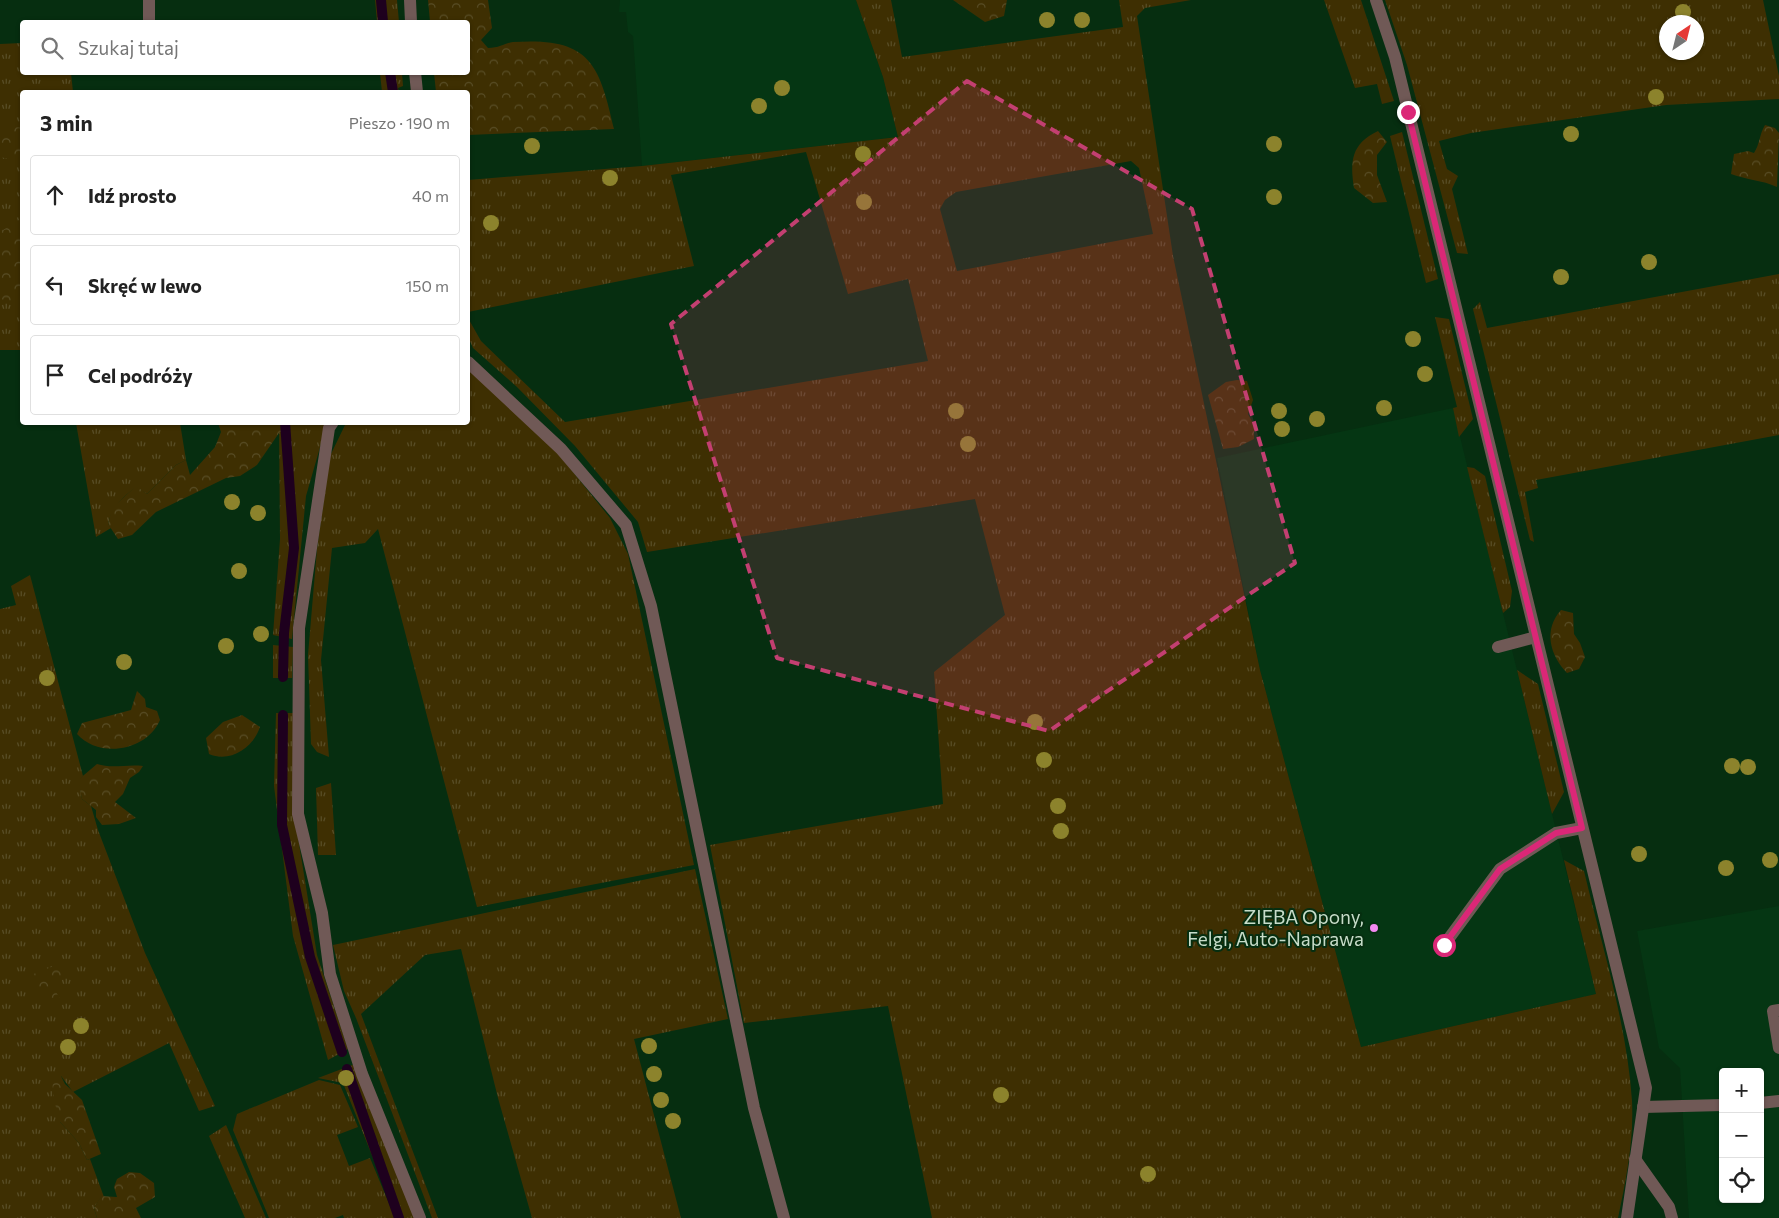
<!DOCTYPE html>
<html lang="pl">
<meta charset="utf-8">
<style>
body{margin:0;font-family:Commissioner,sans-serif;background:#f6f6f6;color:#222}
.controls{position:absolute;right:15px;bottom:15px;display:grid;overflow:hidden;border-radius:5px;box-shadow:0 1px 4px #0004}
.controls button{width:45px;height:45px;display:grid;place-items:center;padding:0;border:0;border-bottom:1px solid #e0e0e0;background:#fff;color:#222;font:25px sans-serif}
.compass{position:absolute;left:1659px;top:15px;width:45px;height:45px;border-radius:50%;background:#fff;box-shadow:0 1px 4px #0004;rotate:35deg}
.stop{position:absolute;width:15px;height:15px;margin:-11px;border:4px solid #db2777;border-radius:50%;background:#fff}
.stop.end{background:#db2777;border-color:#fff;box-shadow:0 1px 5px #0008}
.list{margin:0;padding:0;list-style:none}
h2{display:flex;justify-content:space-between;align-items:center;height:65px;margin:0;padding:0 20px;font-size:21px}
h2 small{font-size:16px;font-weight:400;color:#767676}
.list li{display:grid;grid-template-columns:32px 1fr auto;gap:15px;align-items:center;box-sizing:border-box;height:80px;margin:0 10px 10px;padding:0 10px;border:1px solid #e0e0e0;border-radius:5px}
.list b{display:block;font-size:19px;white-space:nowrap}
.list em{font-size:16px;font-style:normal;color:#767676}
.icon{flex:none;width:28px;height:28px;fill:none;stroke:currentColor;stroke-width:2;stroke-linecap:round;stroke-linejoin:round}
.map{position:relative;flex:none;width:1779px;height:1218px;overflow:hidden}
.search{position:absolute;background:#fff;box-shadow:0 1px 4px #0004;left:20px;top:20px;width:450px;height:55px;display:flex;align-items:center;gap:12px;box-sizing:border-box;padding:0 18px;border-radius:5px;color:#767676;font-size:19px}
.panel{position:absolute;background:#fff;box-shadow:0 1px 4px #0004;left:20px;top:90px;width:450px;height:335px;border-radius:5px}
.map>svg:first-child{display:block}
.built{fill:#053613;fill-rule:evenodd}
.grass{fill:url(#grass-tufts);fill-rule:evenodd}
.forest{fill:url(#forest-crowns)}
.lines{fill:none;stroke-linecap:round;stroke-linejoin:round}
.stream{stroke:#1e001e;stroke-width:10}
.lane{stroke:#705956;stroke-width:12}
.street{stroke:#705956;stroke-width:12}
.tree{fill:#8c832c}
.route{stroke:#db2777;stroke-width:6}
.marked{fill:#c33f71;fill-opacity:0.2;stroke:#c33f71;stroke-width:4;stroke-dasharray:10 6;stroke-linejoin:round}
.poi-dot{fill:#f389f1;stroke:#062e10;stroke-width:2}
.labels{text-anchor:middle;stroke-width:4;stroke-linejoin:round;paint-order:stroke}
.poi-label{font-size:19px;fill:#c7dcc9;stroke:#062e10;text-anchor:end}
</style>
<div class="map">
<svg width="1779" height="1218" viewBox="0 0 1779 1218">
<defs>
<pattern id="grass-tufts" width="24" height="20" patternUnits="userSpaceOnUse" patternTransform="scale(1.25)"><rect width="24" height="20" fill="#3e2f02"/><path d="M3 7l-1-3M5 7V3M7 7l1-3M15 17l-1-3M17 17v-4M19 17l1-3" fill="none" stroke="#584d26"/></pattern>
<pattern id="forest-crowns" width="20" height="18" patternUnits="userSpaceOnUse" patternTransform="scale(1.25)"><rect width="20" height="18" fill="#3e2f02"/><path d="M2 6a3 3 0 1 1 6 0M12 15a3 3 0 1 1 6 0" fill="none" stroke="#584d26"/></pattern>
</defs>
<rect width="100%" height="100%" fill="#062e10"/>
<g class="built">
<path d="M 620,0 L 856,0 L 883,77 L 898,137 L 642,166 L 633,36 L 628,32 L 626,12 L 619,12 Z"/>
<path d="M 1453,408 L 1596,994 L 1361,1047 L 1260,670 L 1217,458 Z"/>
<path d="M 1779,906 L 1779,1218 L 1689,1218 L 1680,1068 L 1659,1048 L 1637,931 ZM 1723,1072 L 1760,1072 L 1760,1199 L 1723,1199 Z"/>
</g>
<g class="grass">
<path d="M 375,0 L 397,0 L 399,22 L 377,22 Z"/>
<path d="M 856,0 L 891,0 L 902,57 L 1123,27 L 1119,0 L 1191,0 L 1145,8 L 1137,16 L 1173,256 L 1260,670 L 1361,1047 L 1596,994 L 1564,860 L 1584,871 C 1602,947 1627,1024 1632,1101 C 1634,1141 1626,1180 1618,1218 L 932,1218 L 888,1006 L 744,1023 L 710,845 L 943,804 L 934,672 L 1005,615 L 975,499 L 647,552 L 638,522 L 575,446 L 517,387 L 473,348 L 468,337 L 468,318 L 481,341 L 565,422 L 928,361 L 908,279 L 848,294 L 806,152 L 671,175 L 694,266 L 468,312 L 468,180 L 642,166 L 898,137 L 883,77 ZM 1131,161 L 1139,168 L 1153,234 L 957,271 L 940,209 L 945,200 L 956,192 Z"/>
<path d="M 1324,0 L 1361,0 L 1394,101 L 1382,104 L 1377,84 L 1355,88 Z"/>
<path d="M 1385,0 L 1763,0 L 1779,76 L 1779,99 L 1666,105 L 1471,133 L 1439,141 L 1447,169 L 1458,176 L 1452,189 L 1468,254 L 1457,253 L 1407,65 ZM 1666,22 L 1696,22 L 1696,52 L 1666,52 Z"/>
<path d="M 22,43 L 22,72 L 71,73 L 73,92 L 22,92 L 22,350 L 0,350 L 0,44 Z"/>
<path d="M 380,73 L 402,73 L 403,86 L 398,88 L 399,92 L 382,92 Z"/>
<path d="M 1402,132 L 1438,279 L 1426,283 L 1390,136 Z"/>
<path d="M 1779,274 L 1779,435 L 1536,480 L 1538,488 L 1525,492 L 1534,542 L 1530,540 L 1473,309 L 1480,302 L 1487,328 Z"/>
<path d="M 1435,317 L 1449,319 L 1473,419 L 1459,437 L 1453,408 L 1457,407 Z"/>
<path d="M 468,366 L 556,451 L 610,518 L 628,554 L 694,865 L 477,907 L 378,529 L 365,543 L 332,548 L 321,660 L 329,757 L 317,752 L 311,744 L 308,655 L 317,549 L 330,456 L 346,423 L 468,422 Z"/>
<path d="M 76,423 L 180,423 L 186,460 L 176,465 L 147,494 L 136,487 C 122,498 112,506 108,524 L 111,528 L 96,537 Z"/>
<path d="M 279,423 L 327,423 L 306,496 L 292,639 L 273,635 L 280,539 Z"/>
<path d="M 1467,467 L 1474,468 L 1485,476 L 1512,591 L 1510,607 L 1503,613 Z"/>
<path d="M 30,575 L 83,776 L 79,780 L 82,799 L 91,806 L 98,830 L 145,953 L 215,1106 L 199,1111 L 169,1043 L 73,1092 L 61,1076 L 60,1122 L 79,1143 L 87,1160 L 90,1159 L 104,1197 L 101,1197 L 94,1208 L 97,1218 L 0,1218 L 0,609 L 16,605 L 11,586 Z"/>
<path d="M 273,645 L 293,647 L 292,678 L 273,678 Z"/>
<path d="M 1517,670 L 1538,684 L 1564,792 L 1552,814 Z"/>
<path d="M 276,713 L 295,713 L 294,813 L 317,955 L 348,1049 L 328,1060 L 293,936 L 274,786 Z"/>
<path d="M 331,783 L 336,855 L 318,855 L 316,788 Z"/>
<path d="M 695,869 L 728,1019 L 634,1039 L 681,1218 L 532,1218 L 498,1098 L 461,949 L 425,955 L 361,1014 L 438,1218 L 432,1218 L 356,1018 L 344,991 L 333,945 Z"/>
<path d="M 355,1064 L 416,1218 L 397,1218 L 343,1083 L 318,1078 Z"/>
<path d="M 319,1080 L 340,1085 L 358,1127 L 337,1135 L 349,1166 L 370,1158 L 395,1218 L 344,1218 L 343,1215 L 335,1218 L 269,1218 L 233,1130 L 237,1114 Z"/>
<path d="M 226,1125 L 266,1218 L 245,1218 L 209,1136 Z"/>
</g>
<g class="forest">
<path d="M 428,0 L 488,0 L 492,28 L 481,40 L 488,48 C 500,48 505,43 513,42 C 589,37 599,62 614,129 L 468,135 L 468,92 L 436,92 L 434,73 L 468,72 L 468,22 L 430,22 Z"/>
<path d="M 953,0 L 1007,0 L 1004,16 L 985,22 Z"/>
<path d="M 1765,125 L 1775,128 L 1779,133 L 1777,187 C 1762,180 1747,180 1731,174 L 1734,154 L 1748,151 L 1754,153 C 1760,144 1759,135 1765,125 Z"/>
<path d="M 8,126 L 22,128 L 22,162 L 0,157 L 0,130 Z"/>
<path d="M 1378,131 L 1387,142 L 1377,155 L 1377,175 L 1387,202 L 1373,203 L 1354,188 C 1350,161 1351,144 1378,131 Z"/>
<path d="M 22,218 L 22,303 L 0,299 L 0,232 Z"/>
<path d="M 1237,380 L 1247,381 L 1253,400 L 1248,414 L 1254,425 L 1254,439 L 1238,447 L 1223,449 L 1208,395 L 1226,382 Z"/>
<path d="M 218,423 L 293,423 L 279,433 L 257,465 L 240,476 L 226,478 L 156,512 L 132,535 L 118,539 L 108,524 L 112,508 L 136,486 L 147,494 L 176,465 L 186,460 L 190,475 L 215,447 L 221,432 Z"/>
<path d="M 1561,610 L 1573,613 L 1574,634 L 1580,643 L 1585,657 L 1579,669 L 1567,673 C 1550,655 1543,630 1561,610 Z"/>
<path d="M 137,691 L 145,699 L 146,707 L 157,711 L 160,720 C 147,751 99,759 77,734 L 82,723 L 131,710 Z"/>
<path d="M 242,715 L 260,727 C 253,748 230,763 209,754 L 206,738 L 223,722 Z"/>
<path d="M 97,764 C 112,769 127,764 143,766 L 139,772 L 130,778 L 123,794 L 115,802 L 136,818 L 119,824 L 102,825 L 96,817 L 96,810 L 82,799 L 78,780 Z"/>
<path d="M 67,965 L 71,972 L 52,985 L 60,999 L 54,1005 C 40,1000 29,991 31,975 L 54,966 Z"/>
<path d="M 54,1074 L 61,1076 L 65,1084 L 82,1100 L 101,1154 L 87,1160 L 79,1143 L 60,1122 L 54,1100 L 52,1080 Z"/>
<path d="M 129,1172 L 140,1173 L 154,1183 L 155,1197 L 136,1208 L 141,1218 L 97,1218 L 94,1208 L 101,1196 L 117,1197 L 114,1187 L 117,1179 Z"/>
</g>
<g class="lines">
<g class="stream">
<path d="M 381,0 L 383,22"/>
<path d="M 390,72 L 393,92"/>
<path d="M 283,677 L 284,633 L 294,548 L 285,422"/>
<path d="M 283,715 L 282,825 L 310,957 L 342,1052"/>
<path d="M 347,1069 L 399,1218"/>
</g>
<g class="lane">
<path d="M 149,0 L 149,22"/>
<path d="M 1498,647 L 1536,637"/>
<path d="M 1444,945 L 1500,869 L 1556,833 L 1582,828"/>
<path d="M 1779,1010 L 1773,1011 L 1779,1048"/>
<path d="M 1760,1103 L 1779,1101"/>
<path d="M 1643,1107 L 1723,1105"/>
<path d="M 1635,1159 L 1669,1207 L 1672,1218"/>
</g>
<g class="street">
<path d="M 410,0 L 411,22"/>
<path d="M 1376,0 L 1395,57 L 1646,1088 L 1627,1218"/>
<path d="M 415,72 L 417,92"/>
<path d="M 468,362 L 561,449 L 626,525 L 651,606 L 754,1108 L 784,1218"/>
<path d="M 333,422 L 329,428 L 299,628 L 298,814 L 322,913 L 330,974 L 362,1074 L 420,1218"/>
</g>
</g>
<g class="tree">
<circle cx="1683" cy="12" r="8"/>
<circle cx="1047" cy="20" r="8"/>
<circle cx="1082" cy="20" r="8"/>
<circle cx="782" cy="88" r="8"/>
<circle cx="1656" cy="97" r="8"/>
<circle cx="759" cy="106" r="8"/>
<circle cx="1571" cy="134" r="8"/>
<circle cx="1274" cy="144" r="8"/>
<circle cx="532" cy="146" r="8"/>
<circle cx="863" cy="154" r="8"/>
<circle cx="610" cy="178" r="8"/>
<circle cx="1274" cy="197" r="8"/>
<circle cx="864" cy="202" r="8"/>
<circle cx="491" cy="223" r="8"/>
<circle cx="1649" cy="262" r="8"/>
<circle cx="1561" cy="277" r="8"/>
<circle cx="1413" cy="339" r="8"/>
<circle cx="1425" cy="374" r="8"/>
<circle cx="1384" cy="408" r="8"/>
<circle cx="956" cy="411" r="8"/>
<circle cx="1279" cy="411" r="8"/>
<circle cx="1317" cy="419" r="8"/>
<circle cx="1282" cy="429" r="8"/>
<circle cx="968" cy="444" r="8"/>
<circle cx="232" cy="502" r="8"/>
<circle cx="258" cy="513" r="8"/>
<circle cx="239" cy="571" r="8"/>
<circle cx="261" cy="634" r="8"/>
<circle cx="226" cy="646" r="8"/>
<circle cx="124" cy="662" r="8"/>
<circle cx="47" cy="678" r="8"/>
<circle cx="1035" cy="722" r="8"/>
<circle cx="1044" cy="760" r="8"/>
<circle cx="1732" cy="766" r="8"/>
<circle cx="1748" cy="767" r="8"/>
<circle cx="1058" cy="806" r="8"/>
<circle cx="1061" cy="831" r="8"/>
<circle cx="1639" cy="854" r="8"/>
<circle cx="1770" cy="860" r="8"/>
<circle cx="1726" cy="868" r="8"/>
<circle cx="81" cy="1026" r="8"/>
<circle cx="649" cy="1046" r="8"/>
<circle cx="68" cy="1047" r="8"/>
<circle cx="654" cy="1074" r="8"/>
<circle cx="346" cy="1078" r="8"/>
<circle cx="1001" cy="1095" r="8"/>
<circle cx="661" cy="1100" r="8"/>
<circle cx="673" cy="1121" r="8"/>
<circle cx="1148" cy="1174" r="8"/>
</g>
<g class="lines">
<path class="route" d="M 1408,112 L 1582,828 L 1556,833 L 1500,869 L 1444,945"/>
</g>
<path class="marked" d="M 967,81 L 1192,209 L 1295,563 L 1049,731 L 777,658 L 671,324 Z"/>
<circle class="poi-dot" cx="1374" cy="928" r="5"/>
<g class="labels">
<g class="poi-label">
<text x="1364" y="924">ZIĘBA Opony,<tspan x="1364" dy="22">Felgi, Auto-Naprawa</tspan></text>
</g>
</g>
</svg>
<div class="controls">
<button>+</button>
<button>−</button>
<button><svg class="icon" aria-label="locate" viewBox="0 0 24 24"><circle cx="12" cy="12" r="6"/><path d="M12 2v4M12 18v4M2 12h4M18 12h4"/></svg></button>
</div>
<svg class="compass" viewBox="-18 -18 36 36"><path d="M0-13l5 13h-10z" fill="#e53935"/><path d="M0 13l5-13h-10z" fill="#767676"/></svg>
<div class="stop" style="left:1444px;top:945px"></div>
<div class="stop end" style="left:1408px;top:112px"></div>
<div class="search"><svg class="icon" aria-label="search" viewBox="0 0 24 24"><circle cx="10" cy="10" r="6"/><path d="M15 15l6 6"/></svg>Szukaj tutaj</div>
<section class="panel">
<h2>3 min<small>Pieszo · 190 m</small></h2>
<ul class="list">
<li><svg class="icon" aria-label="ahead" viewBox="0 0 24 24"><path d="M12 20V5M6 11l6-6 6 6"/></svg><div><b>Idź prosto</b></div><em>40 m</em></li>
<li><svg class="icon" aria-label="left" viewBox="0 0 24 24"><path d="M17 20v-9H6M10 6l-5 5 5 5"/></svg><div><b>Skręć w lewo</b></div><em>150 m</em></li>
<li><svg class="icon" aria-label="arrive" viewBox="0 0 24 24"><path d="M6 21V4h12l-3 4 3 4H6"/></svg><div><b>Cel podróży</b></div></li>
</ul>
</section>
</div>
